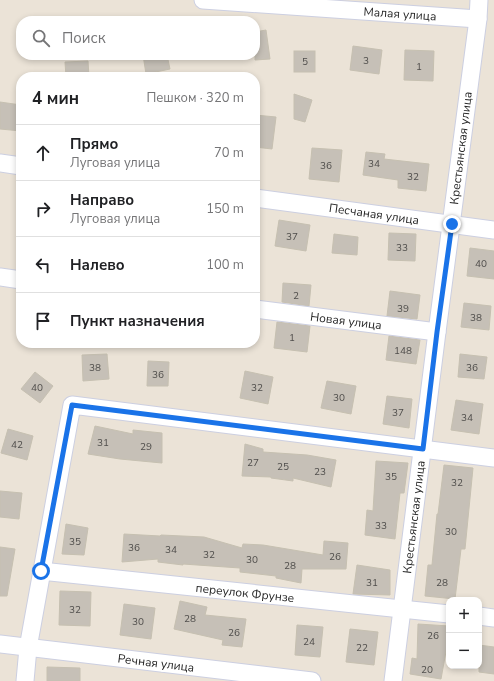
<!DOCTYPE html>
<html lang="ru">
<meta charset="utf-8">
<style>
body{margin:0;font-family:"Nunito Sans",sans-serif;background:#f6f6f6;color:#202124}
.controls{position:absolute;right:12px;bottom:12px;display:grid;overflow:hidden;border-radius:8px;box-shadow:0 2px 6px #0003}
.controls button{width:36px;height:36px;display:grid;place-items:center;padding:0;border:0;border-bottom:1px solid #e0e0e0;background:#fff;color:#202124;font:20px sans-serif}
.stop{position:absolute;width:12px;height:12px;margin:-9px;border:3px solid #1a73e8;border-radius:50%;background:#fff}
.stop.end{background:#1a73e8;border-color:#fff;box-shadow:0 1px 4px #0008}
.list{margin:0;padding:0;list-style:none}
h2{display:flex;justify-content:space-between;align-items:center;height:52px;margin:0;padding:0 16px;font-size:17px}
h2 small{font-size:13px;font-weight:400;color:#757577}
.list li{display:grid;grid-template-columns:26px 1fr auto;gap:12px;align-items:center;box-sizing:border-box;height:56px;padding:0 16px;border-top:1px solid #e0e0e0}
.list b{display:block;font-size:15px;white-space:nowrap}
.list p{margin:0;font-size:13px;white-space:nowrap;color:#757577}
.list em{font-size:13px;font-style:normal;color:#757577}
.icon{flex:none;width:22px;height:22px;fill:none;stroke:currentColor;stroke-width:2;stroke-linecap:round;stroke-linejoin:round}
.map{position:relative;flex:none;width:494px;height:681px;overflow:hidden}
.search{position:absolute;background:#fff;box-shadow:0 2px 6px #0003;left:16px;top:16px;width:244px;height:44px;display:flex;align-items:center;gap:10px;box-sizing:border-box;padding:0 14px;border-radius:16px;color:#757577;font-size:15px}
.panel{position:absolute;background:#fff;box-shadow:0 2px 6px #0003;left:16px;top:72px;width:244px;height:276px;border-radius:16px}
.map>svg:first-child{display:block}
.building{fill:#c6c0b7;stroke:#c6c0b1}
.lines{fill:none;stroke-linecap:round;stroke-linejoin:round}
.street-casing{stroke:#cccfe1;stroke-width:19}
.street{stroke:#fff;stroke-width:17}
.route{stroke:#1a73e8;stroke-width:5}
.labels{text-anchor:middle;stroke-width:3.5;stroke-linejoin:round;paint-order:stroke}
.number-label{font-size:10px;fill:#4f4d4b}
.street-label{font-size:12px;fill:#272727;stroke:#fff}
</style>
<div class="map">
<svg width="494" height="681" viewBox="0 0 494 681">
<rect width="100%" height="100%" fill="#ebe3d7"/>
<g class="building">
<path d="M 266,30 L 270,59 L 255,60 L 255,32 Z"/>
<path d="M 353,46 L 382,50 L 379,74 L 350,70 Z"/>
<path d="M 405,50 L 434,51 L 433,81 L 404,80 Z"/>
<rect x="294" y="51" width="21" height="21"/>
<path d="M 143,55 L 167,55 L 170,69 L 146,74 Z"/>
<path d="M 88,61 L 89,77 L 66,77 L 65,62 Z"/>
<path d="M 294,94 L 312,100 L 305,122 L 294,119 Z"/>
<path d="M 0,102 L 21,105 L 21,131 L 0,129 Z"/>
<path d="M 255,115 L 276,117 L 272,149 L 255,147 Z"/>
<path d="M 312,148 L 342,150 L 339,182 L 309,179 Z"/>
<path d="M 366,152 L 385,154 L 384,159 L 429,164 L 426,191 L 398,188 L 398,180 L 363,175 Z"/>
<path d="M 279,220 L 310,225 L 306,251 L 275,246 Z"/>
<path d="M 389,233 L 416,234 L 415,261 L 388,260 Z"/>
<path d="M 334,234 L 358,237 L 357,255 L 332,253 Z"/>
<path d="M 470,248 L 494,251 L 494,279 L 467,276 Z"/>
<path d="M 283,283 L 311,285 L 309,306 L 282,302 Z"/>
<path d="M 390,291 L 420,295 L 417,319 L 387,316 Z"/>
<path d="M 464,303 L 491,306 L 489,330 L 461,327 Z"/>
<path d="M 277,322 L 310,326 L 307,352 L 274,348 Z"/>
<path d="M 389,336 L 420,340 L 416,364 L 386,360 Z"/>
<path d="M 107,354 L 109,379 L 83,381 L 82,355 Z"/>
<path d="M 460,354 L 487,357 L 484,379 L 458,377 Z"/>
<path d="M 148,361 L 169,362 L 168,386 L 147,386 Z"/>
<path d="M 245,371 L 273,377 L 268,404 L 240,398 Z"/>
<path d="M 35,372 L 53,386 L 40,403 L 21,389 Z"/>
<path d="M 327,381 L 356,386 L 351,414 L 321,408 Z"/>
<path d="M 387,396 L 412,399 L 409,428 L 383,424 Z"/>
<path d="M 456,400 L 483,404 L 479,434 L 451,430 Z"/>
<path d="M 95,426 L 133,434 L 133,430 L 162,433 L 162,463 L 120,459 L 88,454 Z"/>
<path d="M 8,429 L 33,436 L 27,460 L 1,453 Z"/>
<path d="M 245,444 L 263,449 L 263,452 L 307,455 L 336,460 L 331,487 L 293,478 L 293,481 L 271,478 L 271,477 L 242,476 Z"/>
<path d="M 376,461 L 408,463 L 404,493 L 400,493 L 395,539 L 365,535 L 367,510 L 373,511 Z"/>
<path d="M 444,465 L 473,468 L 465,549 L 461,549 L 455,599 L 425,596 L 428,565 L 432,565 L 437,514 L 438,514 Z"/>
<path d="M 0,491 L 22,493 L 19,519 L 0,517 Z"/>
<path d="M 66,524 L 88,528 L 84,555 L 62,554 Z"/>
<path d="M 124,534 L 160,536 L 161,535 L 204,537 L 242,548 L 243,544 L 263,545 L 323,555 L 324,541 L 348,543 L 346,569 L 302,569 L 301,583 L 276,578 L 276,576 L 240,572 L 240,568 L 183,564 L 183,565 L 158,562 L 158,559 L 122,562 Z"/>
<path d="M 0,547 L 15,549 L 7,596 L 0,596 Z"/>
<path d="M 357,565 L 390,570 L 390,595 L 353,594 Z"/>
<path d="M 60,591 L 91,592 L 90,626 L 59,625 Z"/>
<path d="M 180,601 L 207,607 L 205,615 L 246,619 L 242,647 L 222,645 L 223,640 L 174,629 Z"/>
<path d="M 124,604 L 155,608 L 151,639 L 120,635 Z"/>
<path d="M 418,624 L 449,626 L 449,646 L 447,646 L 441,679 L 410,674 L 412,658 L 417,659 Z"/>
<path d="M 297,625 L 323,627 L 320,657 L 295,655 Z"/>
<path d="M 350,629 L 378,632 L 374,665 L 346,662 Z"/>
<path d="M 479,645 L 494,647 L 494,674 L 479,672 Z"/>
<path d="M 47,667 L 80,668 L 80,681 L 47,681 Z"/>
</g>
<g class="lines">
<g class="street-casing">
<g id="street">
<path d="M 203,0 L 478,19"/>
<path d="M 0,163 L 21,166"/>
<path d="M 255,198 L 494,230"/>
<path d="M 0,277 L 21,280"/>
<path d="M 255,309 L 437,332"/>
<path d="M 41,571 L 449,614"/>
<path d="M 479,616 L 494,618"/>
<path d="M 0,644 L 312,681"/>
<path d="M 25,681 L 28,648 L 72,405 L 494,458"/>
<path d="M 393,681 L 437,332 L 478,19 L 479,0"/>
</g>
</g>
<use href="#street" class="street"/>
</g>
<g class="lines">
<path class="route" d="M 41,571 L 72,405 L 423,449 L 437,332 L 452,224"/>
</g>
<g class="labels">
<g class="number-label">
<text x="366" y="64">3</text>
<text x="305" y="65">5</text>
<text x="419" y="70">1</text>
<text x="374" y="167">34</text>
<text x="326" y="169">36</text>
<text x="413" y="180">32</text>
<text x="292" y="240">37</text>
<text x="402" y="251">33</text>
<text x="481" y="267">40</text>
<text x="296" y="299">2</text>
<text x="403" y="312">39</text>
<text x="476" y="321">38</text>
<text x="292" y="341">1</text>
<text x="403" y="354">148</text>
<text x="95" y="371">38</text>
<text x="472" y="371">36</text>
<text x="158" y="378">36</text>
<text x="37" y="391">40</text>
<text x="257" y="391">32</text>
<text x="339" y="401">30</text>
<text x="398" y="416">37</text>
<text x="467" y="421">34</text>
<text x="103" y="446">31</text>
<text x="17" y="448">42</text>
<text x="146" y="450">29</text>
<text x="253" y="466">27</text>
<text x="283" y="470">25</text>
<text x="320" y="475">23</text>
<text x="391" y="480">35</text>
<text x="457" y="486">32</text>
<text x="381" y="529">33</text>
<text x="451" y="535">30</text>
<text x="75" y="545">35</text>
<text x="134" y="551">36</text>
<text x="171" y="553">34</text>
<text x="209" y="558">32</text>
<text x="335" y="560">26</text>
<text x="252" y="563">30</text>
<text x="290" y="569">28</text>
<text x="372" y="586">31</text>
<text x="442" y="586">28</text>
<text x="75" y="613">32</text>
<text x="190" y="622">28</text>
<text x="138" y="625">30</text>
<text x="234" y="636">26</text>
<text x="433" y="639">26</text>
<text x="309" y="645">24</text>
<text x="362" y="651">22</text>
<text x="427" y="673">20</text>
</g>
<g class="street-label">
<text transform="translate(400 14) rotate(4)" y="4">Малая улица</text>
<text transform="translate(461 148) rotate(-83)" y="4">Крестьянская улица</text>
<text transform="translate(374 214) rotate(8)" y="4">Песчаная улица</text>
<text transform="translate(346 321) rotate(7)" y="4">Новая улица</text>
<text transform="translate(414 517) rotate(-83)" y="4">Крестьянская улица</text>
<text transform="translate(245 593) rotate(6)" y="4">переулок Фрунзе</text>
<text transform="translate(156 663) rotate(7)" y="4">Речная улица</text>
</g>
</g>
</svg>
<div class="controls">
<button>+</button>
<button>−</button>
</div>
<div class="stop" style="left:41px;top:571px"></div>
<div class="stop end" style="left:452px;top:224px"></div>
<div class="search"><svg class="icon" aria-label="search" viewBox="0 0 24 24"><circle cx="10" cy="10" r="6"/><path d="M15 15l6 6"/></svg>Поиск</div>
<section class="panel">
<h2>4 мин<small>Пешком · 320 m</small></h2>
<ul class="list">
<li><svg class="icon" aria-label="ahead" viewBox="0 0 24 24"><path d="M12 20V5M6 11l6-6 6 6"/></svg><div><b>Прямо</b><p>Луговая улица</p></div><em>70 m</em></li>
<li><svg class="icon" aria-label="right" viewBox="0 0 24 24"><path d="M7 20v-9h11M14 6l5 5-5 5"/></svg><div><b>Направо</b><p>Луговая улица</p></div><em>150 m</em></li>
<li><svg class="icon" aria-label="left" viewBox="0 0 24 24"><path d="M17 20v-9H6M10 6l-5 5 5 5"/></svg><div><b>Налево</b></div><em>100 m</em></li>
<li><svg class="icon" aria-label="arrive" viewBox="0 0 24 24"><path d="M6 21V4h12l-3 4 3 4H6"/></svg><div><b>Пункт назначения</b></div></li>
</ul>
</section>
</div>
